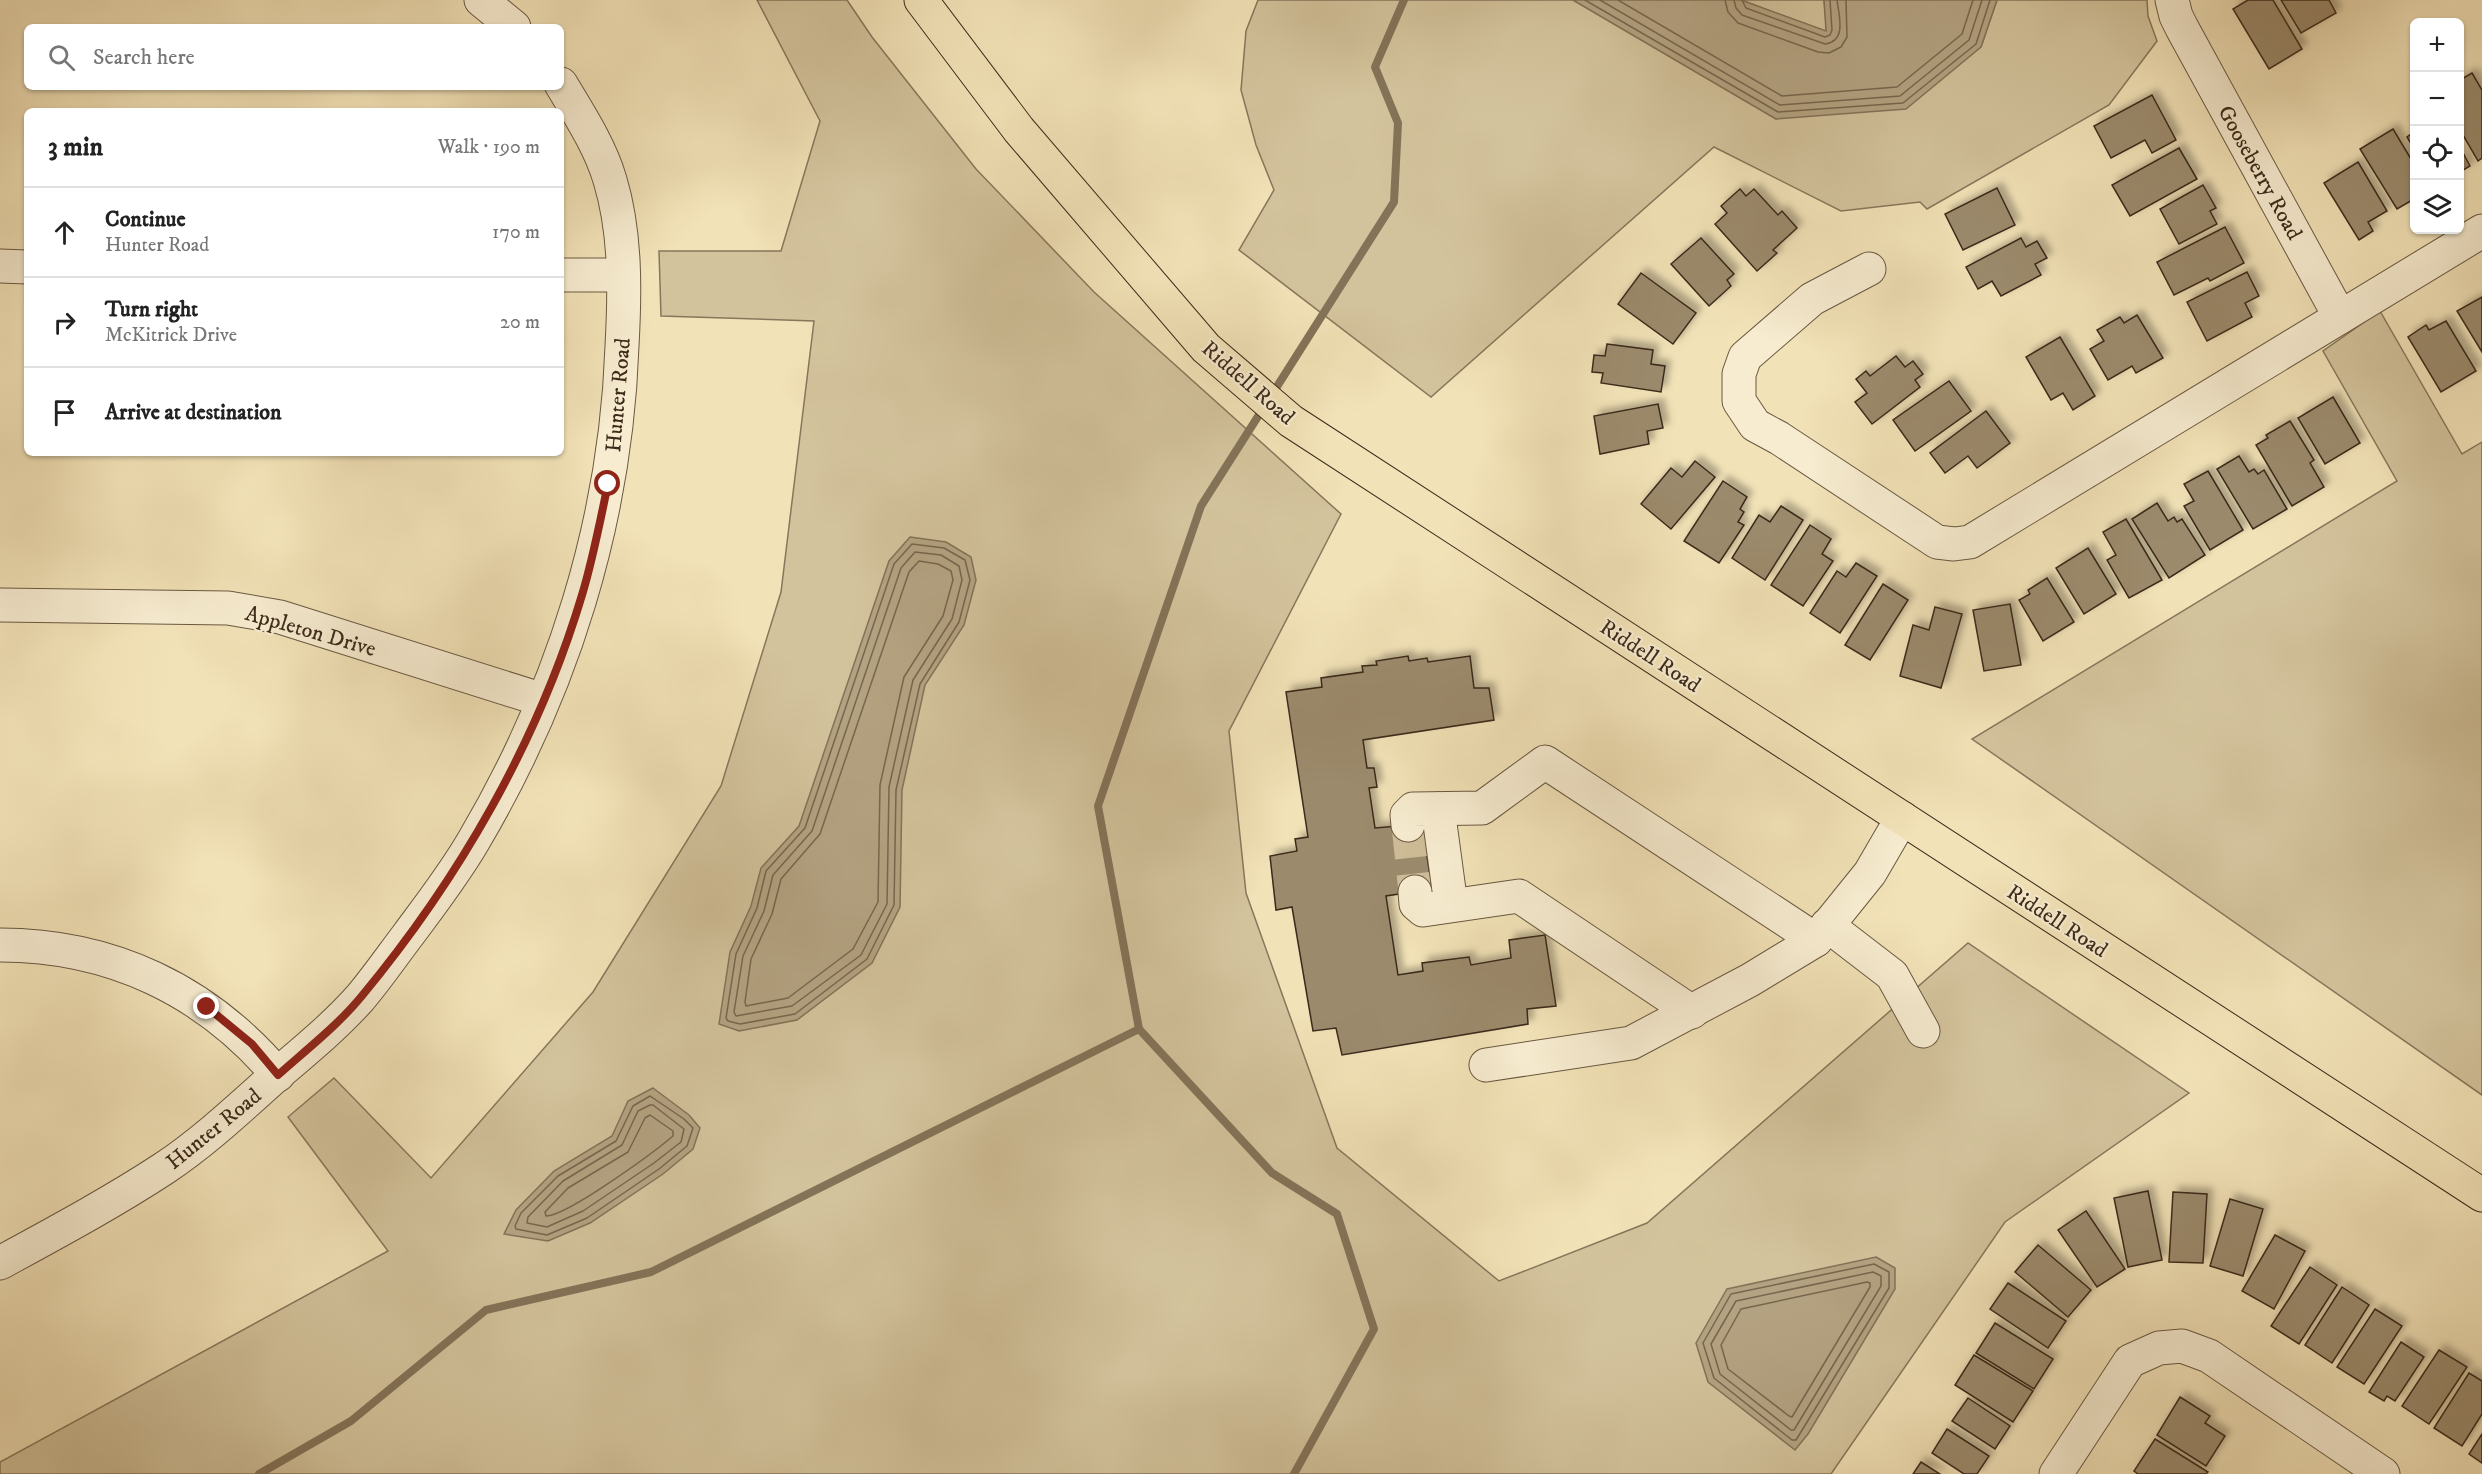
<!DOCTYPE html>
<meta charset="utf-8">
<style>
body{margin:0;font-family:"IM FELL DW Pica",serif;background:#f2f2f2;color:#222}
.controls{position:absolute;right:18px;top:18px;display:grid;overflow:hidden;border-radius:9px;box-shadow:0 2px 4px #0004}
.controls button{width:54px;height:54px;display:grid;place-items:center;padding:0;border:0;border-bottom:2px solid #e0e0e0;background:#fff;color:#222;font:30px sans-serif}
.stop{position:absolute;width:18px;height:18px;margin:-14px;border:4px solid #8f2418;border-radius:50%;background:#fff}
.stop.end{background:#8f2418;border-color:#fff;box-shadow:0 2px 6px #0008}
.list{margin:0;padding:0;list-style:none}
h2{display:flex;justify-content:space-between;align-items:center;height:78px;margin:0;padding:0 24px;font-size:26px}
h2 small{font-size:20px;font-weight:400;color:#767676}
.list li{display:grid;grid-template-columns:39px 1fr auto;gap:18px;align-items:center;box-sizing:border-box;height:90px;padding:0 24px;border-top:2px solid #e0e0e0}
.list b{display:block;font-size:22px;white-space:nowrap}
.list p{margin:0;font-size:20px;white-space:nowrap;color:#767676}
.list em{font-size:20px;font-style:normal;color:#767676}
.icon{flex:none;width:33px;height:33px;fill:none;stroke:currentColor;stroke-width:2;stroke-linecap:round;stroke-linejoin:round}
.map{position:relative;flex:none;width:2482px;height:1474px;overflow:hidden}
.search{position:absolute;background:#fff;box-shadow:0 2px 4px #0004;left:24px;top:24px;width:540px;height:66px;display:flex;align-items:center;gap:15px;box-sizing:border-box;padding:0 21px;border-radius:9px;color:#767676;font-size:22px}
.panel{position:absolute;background:#fff;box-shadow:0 2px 4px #0004;left:24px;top:108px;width:540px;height:348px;border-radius:9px}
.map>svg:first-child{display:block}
.green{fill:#d3c39c;stroke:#88765b;stroke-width:1.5}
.water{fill:#b4a382;stroke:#847358;stroke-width:1.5}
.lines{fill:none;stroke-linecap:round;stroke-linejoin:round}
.shore{stroke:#78664e;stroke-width:1.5}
.stream{stroke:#847358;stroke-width:8}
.building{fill:#9b8a6c;stroke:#3c2a1a;stroke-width:1.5;filter:url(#shadow)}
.minor-tunnel{stroke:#cebd98;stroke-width:33;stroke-dasharray:33 16;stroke-linecap:butt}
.minor-casing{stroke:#6a5841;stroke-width:35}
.major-casing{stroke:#3c2a1a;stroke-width:35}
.minor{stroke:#f7ecd0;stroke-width:33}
.major{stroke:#f2e2b7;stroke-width:33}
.route{stroke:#8f2418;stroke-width:8}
.labels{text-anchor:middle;stroke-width:4.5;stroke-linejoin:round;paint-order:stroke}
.street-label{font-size:22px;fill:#3c2a1a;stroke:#f7ecd0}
</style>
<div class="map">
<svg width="2482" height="1474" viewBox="0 0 2482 1474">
<defs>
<filter id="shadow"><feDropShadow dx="5.5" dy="-5.5" stdDeviation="3" flood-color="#0004"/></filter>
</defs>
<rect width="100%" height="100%" fill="#f2e2b7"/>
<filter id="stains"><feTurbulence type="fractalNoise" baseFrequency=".00333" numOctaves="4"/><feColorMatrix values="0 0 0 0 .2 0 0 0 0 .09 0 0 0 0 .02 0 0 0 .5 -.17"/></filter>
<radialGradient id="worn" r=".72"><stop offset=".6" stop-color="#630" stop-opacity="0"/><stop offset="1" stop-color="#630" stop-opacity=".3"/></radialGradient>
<g class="green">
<path d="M 757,0 L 847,0 L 872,37 L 976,169 L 1094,292 L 1341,514 L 1229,731 L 1246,893 L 1337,1148 L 1499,1281 L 1647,1223 L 1968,943 L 2189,1093 L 2005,1222 L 1831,1474 L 0,1474 L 0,1462 L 388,1251 L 288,1117 L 334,1078 L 431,1178 L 593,992 L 721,786 L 781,592 L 814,321 L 661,316 L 659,251 L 781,251 L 820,121 Z"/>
<path d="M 1258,0 L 1573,0 L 1776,119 L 1981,47 L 1997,0 L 2147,0 L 2148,16 L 2157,41 L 2109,105 L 1927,209 L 1920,202 L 1841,211 L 1714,147 L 1431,397 L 1239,250 L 1274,190 L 1256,145 L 1241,90 L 1246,31 Z"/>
<path d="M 1741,0 L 1824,0 L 1827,32 Z"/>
<path d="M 2380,311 L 2462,454 L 2482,442 L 2482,1095 L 1972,739 L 2397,481 L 2323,351 Z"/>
</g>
<g class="water">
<path d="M 1573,0 L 1741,0 L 1826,31 L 1824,0 L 1997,0 L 1981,47 L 1906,109 L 1776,119 Z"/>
<path d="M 910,537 L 946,542 L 971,557 L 976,580 L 964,625 L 925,685 L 902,790 L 900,907 L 872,963 L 797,1020 L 739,1031 L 719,1024 L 730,952 L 751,906 L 761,868 L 799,826 L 889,561 Z"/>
<path d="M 653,1088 L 689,1115 L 700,1128 L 693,1149 L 663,1174 L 590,1223 L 548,1241 L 504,1234 L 516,1210 L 554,1171 L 612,1136 L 628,1101 Z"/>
<path d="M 1876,1257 L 1895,1268 L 1895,1289 L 1808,1434 L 1795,1450 L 1708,1382 L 1696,1343 L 1727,1289 Z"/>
</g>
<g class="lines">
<g class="shore">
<path d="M 1585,0 L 1778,112 L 1903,103 L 1976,44 L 1990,0"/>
<path d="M 1600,0 L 1780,105 L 1900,96 L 1969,40 L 1982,0"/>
<path d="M 1618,0 L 1782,96 L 1897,87 L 1962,34 L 1973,0"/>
<path d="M 1725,0 L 1728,12 L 1738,23 L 1818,52 L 1829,53 L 1841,47 L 1847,37 L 1846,0"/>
<path d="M 1734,0 L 1736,8 L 1742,15 L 1825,44 C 1847,41 1839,16 1837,0"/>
<path d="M 1742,0 L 1746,8 L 1825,37 L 1830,35 L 1832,30 L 1830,0"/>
<path d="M 912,544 L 944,548 L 965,560 L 970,580 L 959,622 L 920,684 L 896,790 L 894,905 L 867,959 L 795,1014 L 740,1024 L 728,1021 L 726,1018 L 736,954 L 757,908 L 766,871 L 805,828 L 894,564 Z"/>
<path d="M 915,552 L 941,555 L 959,566 L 962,580 L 952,619 L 913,680 L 889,787 L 887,904 L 861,955 L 792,1006 L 736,1016 L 734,1012 L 743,956 L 764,911 L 773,875 L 812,831 L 901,568 Z"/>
<path d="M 919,561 L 938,564 L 951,571 L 953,580 L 943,616 L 904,677 L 880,785 L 878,902 L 853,949 L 788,998 L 746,1006 L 745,1002 L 751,959 L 772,914 L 781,879 L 820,834 L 909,572 Z"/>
<path d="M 650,1096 L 684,1119 L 693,1128 L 687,1146 L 659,1169 L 587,1218 L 547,1235 L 516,1229 L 515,1226 L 521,1213 L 558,1176 L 616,1141 L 633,1106 Z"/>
<path d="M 650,1105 L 653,1105 L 684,1129 L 681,1142 L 654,1163 L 583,1211 L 547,1227 L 527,1223 L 528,1217 L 563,1181 L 622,1145 L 638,1111 Z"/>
<path d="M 650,1115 L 673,1131 L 673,1136 C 653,1153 567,1216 546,1216 L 545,1212 L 568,1188 L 628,1152 L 645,1118 Z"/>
<path d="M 1874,1264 L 1889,1272 L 1889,1288 L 1796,1440 L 1792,1440 L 1714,1378 L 1703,1343 L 1731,1294 Z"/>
<path d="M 1873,1272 L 1881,1276 L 1881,1286 L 1794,1430 L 1791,1430 L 1720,1374 L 1711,1344 L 1736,1301 Z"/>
<path d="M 1867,1282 L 1870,1283 L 1870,1287 L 1792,1417 L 1789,1416 L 1728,1369 L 1721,1345 L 1741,1309 Z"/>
</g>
<g class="stream">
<path d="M 1271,396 L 1394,202 L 1398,123 L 1375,67 L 1404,0"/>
<path d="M 1264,407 L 1201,506 L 1098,806 L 1139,1029 L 1272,1173 L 1337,1214 L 1374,1329 L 1294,1474"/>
<path d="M 259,1474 L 351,1421 L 486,1310 L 651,1272 L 1139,1029"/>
</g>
</g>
<g class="building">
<path d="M 2248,0 L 2273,0 L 2302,49 L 2269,69 L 2233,9 Z"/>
<path d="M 2281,0 L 2329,0 L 2336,13 L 2301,33 Z"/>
<path d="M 2472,73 L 2482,90 L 2482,158 L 2478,161 L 2460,130 L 2460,80 Z"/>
<path d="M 2152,95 L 2176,140 L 2152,153 L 2145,140 L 2111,158 L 2094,126 Z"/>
<path d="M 2393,129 L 2414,164 L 2414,199 L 2397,209 L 2360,149 Z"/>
<path d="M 2414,132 L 2414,149 L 2407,137 Z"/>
<path d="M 2460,147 L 2470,166 L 2460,172 Z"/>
<path d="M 2179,148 L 2197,179 L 2130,216 L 2112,185 Z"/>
<path d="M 2358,162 L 2387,211 L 2368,222 L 2373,231 L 2359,240 L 2324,183 Z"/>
<path d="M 2203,185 L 2216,208 L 2210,211 L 2217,224 L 2179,244 L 2160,209 Z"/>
<path d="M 1997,188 L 2015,225 L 1963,250 L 1945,214 Z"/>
<path d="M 1740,189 L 1746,196 L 1754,189 L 1778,215 L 1782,211 L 1797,228 L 1773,250 L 1777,253 L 1757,271 L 1715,224 L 1727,213 L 1721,206 Z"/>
<path d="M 2225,227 L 2244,263 L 2210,281 L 2208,278 L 2174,295 L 2157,262 Z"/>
<path d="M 1701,238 L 1734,274 L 1727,280 L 1731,286 L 1709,306 L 1671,264 Z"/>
<path d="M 2021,238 L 2026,247 L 2037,241 L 2047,258 L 2035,264 L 2041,275 L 2001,296 L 1992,281 L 1978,289 L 1966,267 Z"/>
<path d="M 2247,272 L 2259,296 L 2245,303 L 2252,317 L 2207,341 L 2187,302 Z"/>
<path d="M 1641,273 L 1696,313 L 1673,344 L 1618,304 Z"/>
<path d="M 2482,297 L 2482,352 L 2457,311 Z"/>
<path d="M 2137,315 L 2163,358 L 2136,373 L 2132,366 L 2108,380 L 2090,349 L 2104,341 L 2097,330 L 2120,317 L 2124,323 Z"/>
<path d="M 2446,321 L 2476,371 L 2441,392 L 2408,337 L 2426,325 L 2429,330 Z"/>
<path d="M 2060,337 L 2095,396 L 2073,410 L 2063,393 L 2051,400 L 2026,357 Z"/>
<path d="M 1607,344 L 1653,350 L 1651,364 L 1665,366 L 1661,392 L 1601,383 L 1603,373 L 1592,372 L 1594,355 L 1605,356 Z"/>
<path d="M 1896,356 L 1905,367 L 1913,361 L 1923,374 L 1915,380 L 1920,387 L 1872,424 L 1855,402 L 1867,393 L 1856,379 L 1866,371 L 1870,376 Z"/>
<path d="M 1949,381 L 1971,411 L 1915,451 L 1893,420 Z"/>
<path d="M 2333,397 L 2360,443 L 2325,464 L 2298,418 Z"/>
<path d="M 1658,404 L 1663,428 L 1647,431 L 1649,444 L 1600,454 L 1594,416 Z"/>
<path d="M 1986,411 L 2010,443 L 1977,468 L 1968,456 L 1945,473 L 1930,453 Z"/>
<path d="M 2290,421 L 2314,460 L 2310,463 L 2324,487 L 2292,506 L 2256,445 L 2268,438 L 2266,435 Z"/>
<path d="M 2239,456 L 2249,472 L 2254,469 L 2258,474 L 2264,470 L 2287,509 L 2253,529 L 2217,469 Z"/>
<path d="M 1695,461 L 1715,477 L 1671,529 L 1641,504 L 1671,468 L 1682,477 Z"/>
<path d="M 2208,471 L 2243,530 L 2210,550 L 2184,506 L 2194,501 L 2184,484 Z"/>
<path d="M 1723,481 L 1747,497 L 1740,509 L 1744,512 L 1738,522 L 1744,525 L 1719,563 L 1684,541 Z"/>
<path d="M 2157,503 L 2168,521 L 2174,517 L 2177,522 L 2182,519 L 2205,555 L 2169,578 L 2132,519 Z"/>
<path d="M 1781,506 L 1803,520 L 1765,580 L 1732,558 L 1759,515 L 1770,522 Z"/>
<path d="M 2126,519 L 2162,580 L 2129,598 L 2107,560 L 2116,555 L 2103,532 Z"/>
<path d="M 1810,525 L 1831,539 L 1822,554 L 1833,561 L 1803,606 L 1771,585 Z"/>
<path d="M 2088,548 L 2116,594 L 2084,614 L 2056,568 Z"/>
<path d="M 1856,563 L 1877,576 L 1840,633 L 1810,613 L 1837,571 L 1846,577 Z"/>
<path d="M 2047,578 L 2074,622 L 2043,641 L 2019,600 L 2030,594 L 2028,590 Z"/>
<path d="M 1883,584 L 1908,600 L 1870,660 L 1845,645 Z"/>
<path d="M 2010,604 L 2021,665 L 1984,671 L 1973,610 Z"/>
<path d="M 1935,607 L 1962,614 L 1941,688 L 1900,676 L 1913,625 L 1929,630 Z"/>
<path d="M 1408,656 L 1409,661 L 1427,658 L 1428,662 L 1470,656 L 1474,688 L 1489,688 L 1494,720 L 1363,740 L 1367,768 L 1374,768 L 1377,787 L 1369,788 L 1375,828 L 1422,824 L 1432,889 L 1386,896 L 1398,975 L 1423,971 L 1422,963 L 1469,957 L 1471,965 L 1511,958 L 1509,940 L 1545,935 L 1556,1006 L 1527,1009 L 1528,1024 L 1342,1055 L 1336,1028 L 1313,1031 L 1292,907 L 1276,910 L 1270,856 L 1297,851 L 1295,839 L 1308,837 L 1286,692 L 1322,687 L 1321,678 L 1363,672 L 1362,666 L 1377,665 L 1376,661 Z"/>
<path d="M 2148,1191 L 2162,1260 L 2128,1267 L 2114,1198 Z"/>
<path d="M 2173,1192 L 2207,1194 L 2203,1263 L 2169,1262 Z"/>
<path d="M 2230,1199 L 2263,1209 L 2243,1276 L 2210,1266 Z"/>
<path d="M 2086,1211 L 2125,1269 L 2097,1287 L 2058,1230 Z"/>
<path d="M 2275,1235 L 2305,1251 L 2274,1309 L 2242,1291 Z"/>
<path d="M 2038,1245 L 2091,1290 L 2068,1317 L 2015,1272 Z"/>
<path d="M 2310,1267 L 2337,1285 L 2299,1344 L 2271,1326 Z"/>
<path d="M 2008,1283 L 2066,1321 L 2048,1348 L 1990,1309 Z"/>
<path d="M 2342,1287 L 2369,1305 L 2332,1363 L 2305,1345 Z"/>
<path d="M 2375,1309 L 2402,1326 L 2364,1384 L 2337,1367 Z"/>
<path d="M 1995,1323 L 2053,1359 L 2034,1389 L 1976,1353 Z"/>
<path d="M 2401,1342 L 2424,1357 L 2395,1401 L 2387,1396 L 2384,1401 L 2369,1392 Z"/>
<path d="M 2439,1350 L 2467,1367 L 2429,1424 L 2402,1406 Z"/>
<path d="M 1974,1355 L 2033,1391 L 2013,1422 L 1955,1385 Z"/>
<path d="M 2469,1373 L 2482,1381 L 2482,1414 L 2462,1446 L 2434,1428 Z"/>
<path d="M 2180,1397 L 2210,1416 L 2205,1423 L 2225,1436 L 2206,1466 L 2157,1435 Z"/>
<path d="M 1968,1398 L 2010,1426 L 1995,1449 L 1952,1421 Z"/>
<path d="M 1947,1429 L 1989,1456 L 1977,1474 L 1964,1474 L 1932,1453 Z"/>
<path d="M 2482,1434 L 2482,1463 L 2469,1454 Z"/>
<path d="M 2155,1439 L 2208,1472 L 2206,1474 L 2138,1474 L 2134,1471 Z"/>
<path d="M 1921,1462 L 1940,1474 L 1913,1474 Z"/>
</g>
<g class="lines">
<path class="minor-tunnel" d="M 1408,825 L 1415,892"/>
<g class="minor-casing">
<g id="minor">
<path d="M 481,0 L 514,27"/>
<path d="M 2172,0 L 2176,16 L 2182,28 L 2340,317"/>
<path d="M 0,266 L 27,267"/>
<path d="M 1869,269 L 1812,299 L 1745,357 L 1739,374 L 1739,401 L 1755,425 L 1779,438 L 1937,542 L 1954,544 L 1970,542 L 2482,231"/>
<path d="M 561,275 L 623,275"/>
<path d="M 0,605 L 228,608 L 280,617 L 543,700"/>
<path d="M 1438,809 L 1451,905"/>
<path d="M 1408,825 L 1407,815 L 1413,809 L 1482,808 L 1545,762 L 1816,940"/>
<path d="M 1415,892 L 1416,904 L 1423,910 L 1519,896 L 1692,1012"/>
<path d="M 1827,925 L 1892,975 L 1923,1031"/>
<path d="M 0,945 C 111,945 206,990 278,1075"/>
<path d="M 1486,1065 L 1631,1043 L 1750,980 L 1816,940 L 1870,873 L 1902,818"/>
<path d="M 0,1263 C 55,1233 111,1203 163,1169 C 204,1142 243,1105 280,1072 C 307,1049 336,1025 360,998 C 377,978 392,956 408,935 C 431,904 455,873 474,840 C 563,689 616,520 622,346 C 625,291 626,233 610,180 C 600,146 579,114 561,84"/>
<path d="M 2056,1474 L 2130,1361 L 2159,1348 L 2182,1346 L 2209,1356 L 2383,1474"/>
</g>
</g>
<g class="major-casing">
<path id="major" d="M 921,0 L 1019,130 L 1206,348 L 1291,421 L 2482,1195"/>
</g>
<use href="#minor" class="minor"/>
<use href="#major" class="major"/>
</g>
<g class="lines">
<path class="route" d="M 207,1007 L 252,1044 L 278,1075 C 306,1050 337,1026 361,997 C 459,879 538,742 582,595 C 593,559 600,521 608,484"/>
</g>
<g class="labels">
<g class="street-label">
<text transform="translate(2261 172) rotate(61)" y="8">Gooseberry Road</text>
<text transform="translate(1249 382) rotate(41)" y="8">Riddell Road</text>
<text transform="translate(617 395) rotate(-85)" y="8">Hunter Road</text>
<text transform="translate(311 630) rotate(16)" y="8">Appleton Drive</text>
<text transform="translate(1651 655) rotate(33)" y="8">Riddell Road</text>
<text transform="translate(2058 920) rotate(33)" y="8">Riddell Road</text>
<text transform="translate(213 1128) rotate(-39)" y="8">Hunter Road</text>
</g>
</g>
<rect width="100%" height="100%" filter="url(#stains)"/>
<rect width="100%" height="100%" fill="url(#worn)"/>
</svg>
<div class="controls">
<button>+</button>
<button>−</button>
<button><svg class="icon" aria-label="locate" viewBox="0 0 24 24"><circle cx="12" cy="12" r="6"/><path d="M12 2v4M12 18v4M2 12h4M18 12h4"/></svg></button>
<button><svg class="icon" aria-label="layers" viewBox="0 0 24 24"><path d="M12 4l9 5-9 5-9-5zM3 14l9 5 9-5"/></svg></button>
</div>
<div class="stop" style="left:608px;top:484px"></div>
<div class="stop end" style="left:207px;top:1007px"></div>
<div class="search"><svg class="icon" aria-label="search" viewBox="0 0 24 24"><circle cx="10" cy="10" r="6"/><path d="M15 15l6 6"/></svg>Search here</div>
<section class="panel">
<h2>3 min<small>Walk · 190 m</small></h2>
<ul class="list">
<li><svg class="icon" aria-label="ahead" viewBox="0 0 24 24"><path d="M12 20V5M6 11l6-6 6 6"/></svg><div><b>Continue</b><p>Hunter Road</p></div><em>170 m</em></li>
<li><svg class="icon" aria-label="right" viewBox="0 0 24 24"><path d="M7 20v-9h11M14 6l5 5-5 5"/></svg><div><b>Turn right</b><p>McKitrick Drive</p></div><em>20 m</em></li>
<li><svg class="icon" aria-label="arrive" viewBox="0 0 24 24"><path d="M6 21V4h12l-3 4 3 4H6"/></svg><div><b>Arrive at destination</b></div></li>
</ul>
</section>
</div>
